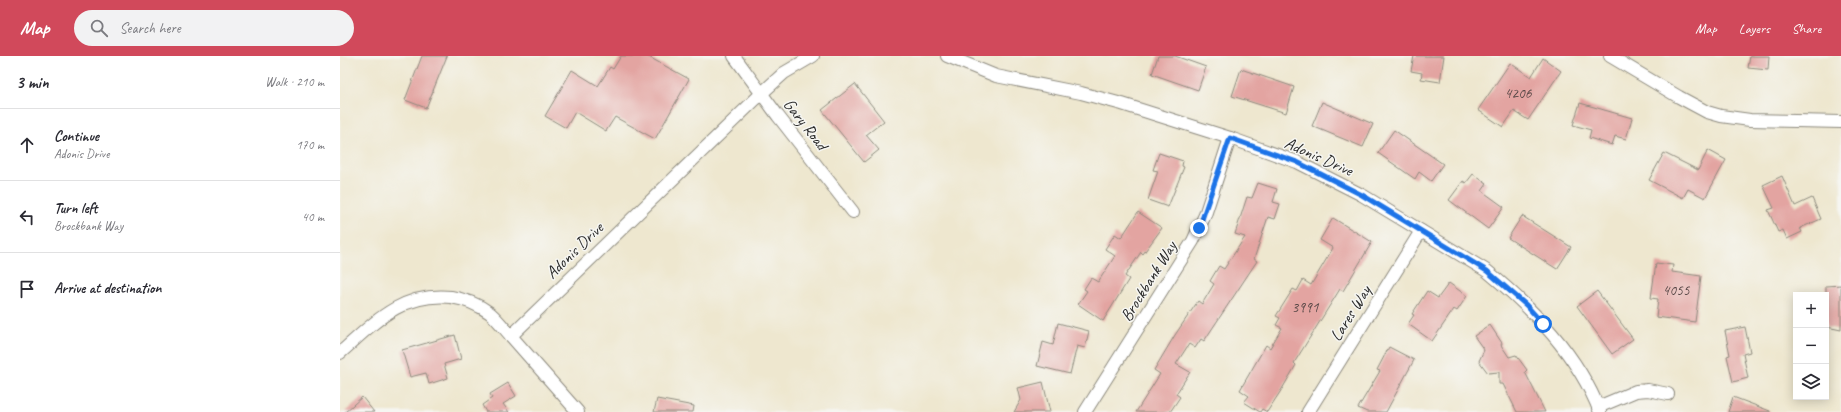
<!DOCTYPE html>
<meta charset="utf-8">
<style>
body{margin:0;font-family:Caveat,sans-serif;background:#f2f2f3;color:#2b2b33}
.controls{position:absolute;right:12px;bottom:12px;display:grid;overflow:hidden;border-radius:0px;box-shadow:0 2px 10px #0003}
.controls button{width:36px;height:36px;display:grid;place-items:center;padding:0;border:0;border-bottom:1px solid #e1e1e2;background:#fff;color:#2b2b33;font:20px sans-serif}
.stop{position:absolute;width:12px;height:12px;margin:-9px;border:3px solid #1a73e8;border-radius:50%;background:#fff}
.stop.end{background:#1a73e8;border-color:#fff;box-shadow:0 1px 4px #0008}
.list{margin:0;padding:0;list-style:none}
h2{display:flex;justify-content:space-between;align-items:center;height:52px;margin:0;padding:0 16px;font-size:17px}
h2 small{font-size:13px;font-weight:400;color:#7c7c81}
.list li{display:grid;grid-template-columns:26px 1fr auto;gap:12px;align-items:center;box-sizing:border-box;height:72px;padding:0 16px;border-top:1px solid #e1e1e2}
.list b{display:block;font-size:15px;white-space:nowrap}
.list p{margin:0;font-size:13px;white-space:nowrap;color:#7c7c81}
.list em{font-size:13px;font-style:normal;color:#7c7c81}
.icon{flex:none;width:22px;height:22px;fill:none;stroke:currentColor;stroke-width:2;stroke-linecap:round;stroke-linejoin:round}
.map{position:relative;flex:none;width:1501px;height:356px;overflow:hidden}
header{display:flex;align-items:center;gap:24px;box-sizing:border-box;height:56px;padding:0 20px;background:#d1495b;color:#fff}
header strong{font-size:19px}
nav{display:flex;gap:22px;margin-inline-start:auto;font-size:14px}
.search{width:280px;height:36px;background:#f2f2f3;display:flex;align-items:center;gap:10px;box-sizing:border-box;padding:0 14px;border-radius:22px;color:#7c7c81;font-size:15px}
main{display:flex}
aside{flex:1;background:#fff}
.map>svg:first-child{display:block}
.building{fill:#e3a4a1}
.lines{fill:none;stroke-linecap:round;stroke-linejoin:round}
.minor-casing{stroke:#8c897d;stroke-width:14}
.minor{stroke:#fff;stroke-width:12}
.route{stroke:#1a73e8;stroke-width:5}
.labels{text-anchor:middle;stroke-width:3;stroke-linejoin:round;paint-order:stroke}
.number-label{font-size:15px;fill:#594948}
.street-label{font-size:17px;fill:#2b2b2b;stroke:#f6f6f2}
</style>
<header>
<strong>Map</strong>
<div class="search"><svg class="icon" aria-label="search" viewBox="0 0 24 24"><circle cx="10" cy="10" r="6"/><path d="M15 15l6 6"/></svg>Search here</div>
<nav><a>Map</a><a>Layers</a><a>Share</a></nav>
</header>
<main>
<aside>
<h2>3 min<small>Walk · 210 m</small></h2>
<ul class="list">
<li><svg class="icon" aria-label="ahead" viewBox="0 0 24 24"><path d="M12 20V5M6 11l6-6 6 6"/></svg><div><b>Continue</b><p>Adonis Drive</p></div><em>170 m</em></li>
<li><svg class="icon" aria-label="left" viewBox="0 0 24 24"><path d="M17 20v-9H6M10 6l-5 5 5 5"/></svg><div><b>Turn left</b><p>Brockbank Way</p></div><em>40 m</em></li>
<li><svg class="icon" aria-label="arrive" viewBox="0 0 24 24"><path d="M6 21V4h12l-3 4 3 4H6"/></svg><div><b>Arrive at destination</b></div></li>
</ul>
</aside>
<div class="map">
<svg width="1501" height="356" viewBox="0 0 1501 356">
<rect width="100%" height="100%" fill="#f6f6f2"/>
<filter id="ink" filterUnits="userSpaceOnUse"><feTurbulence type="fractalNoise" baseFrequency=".025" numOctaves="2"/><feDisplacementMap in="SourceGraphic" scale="8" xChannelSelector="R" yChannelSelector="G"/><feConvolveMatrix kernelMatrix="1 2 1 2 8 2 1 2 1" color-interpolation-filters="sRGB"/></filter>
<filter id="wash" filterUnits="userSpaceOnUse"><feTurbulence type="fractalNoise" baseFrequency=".012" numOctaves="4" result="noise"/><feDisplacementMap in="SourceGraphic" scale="16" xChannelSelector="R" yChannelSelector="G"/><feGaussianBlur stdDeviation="0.9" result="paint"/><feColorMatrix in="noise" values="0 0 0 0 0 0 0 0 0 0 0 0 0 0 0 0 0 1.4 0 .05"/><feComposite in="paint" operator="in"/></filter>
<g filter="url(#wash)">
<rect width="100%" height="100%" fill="#eee7cf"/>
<g id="blocks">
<g class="building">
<path d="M 82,0 L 107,0 L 86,52 L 65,44 Z"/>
<path d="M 281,0 L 307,0 L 349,23 L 315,83 L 275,61 L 266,75 L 235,56 L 226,72 L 205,60 L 232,14 L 258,30 L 270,11 L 273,13 Z"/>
<path d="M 818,0 L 835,0 L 866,11 L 858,34 L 812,18 Z"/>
<path d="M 1074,0 L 1104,0 L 1100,26 L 1081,23 L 1082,17 L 1071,15 Z"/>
<path d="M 1410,0 L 1429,0 L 1428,14 L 1408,12 Z"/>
<path d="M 1203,2 L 1221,15 L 1188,64 L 1174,55 L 1163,71 L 1138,54 L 1170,7 L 1191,21 Z"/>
<path d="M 901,13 L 954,31 L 946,57 L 892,40 Z"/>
<path d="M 515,28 L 544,65 L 526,79 L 539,94 L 524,106 L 482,54 Z"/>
<path d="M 982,46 L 1033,68 L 1023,91 L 972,70 Z"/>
<path d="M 1240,47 L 1292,62 L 1286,83 L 1275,80 L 1272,89 L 1249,82 L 1251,74 L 1233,69 Z"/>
<path d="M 1054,74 L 1103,108 L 1091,125 L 1079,116 L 1075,123 L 1038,97 Z"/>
<path d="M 1368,94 L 1386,104 L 1365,142 L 1348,133 L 1343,142 L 1309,124 L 1324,97 L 1358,114 Z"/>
<path d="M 819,97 L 843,105 L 842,110 L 844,111 L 828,151 L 808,144 L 818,115 L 813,114 Z"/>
<path d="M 1133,118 L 1147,128 L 1142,135 L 1164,151 L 1148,173 L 1109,144 L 1123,125 L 1126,127 Z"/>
<path d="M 1442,120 L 1455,150 L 1472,142 L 1481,163 L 1460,172 L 1462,176 L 1447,183 L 1443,174 L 1438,176 L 1428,154 L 1434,152 L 1423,129 Z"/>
<path d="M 918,127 L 937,133 L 933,146 L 940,148 L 935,163 L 928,161 L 914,203 L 917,205 L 864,285 L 861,283 L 855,292 L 849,288 L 836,308 L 850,316 L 836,338 L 840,341 L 830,356 L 796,356 L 820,318 L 814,314 L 835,279 L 858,245 L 862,248 L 874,228 L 870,225 L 879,210 L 884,213 L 905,181 L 895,178 L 907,141 L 912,142 Z"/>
<path d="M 798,156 L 822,172 L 803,198 L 801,196 L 785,220 L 789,223 L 763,265 L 738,248 L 747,235 L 744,233 L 751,222 L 758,226 L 775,200 L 765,193 L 775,178 L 781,182 Z"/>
<path d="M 1182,160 L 1231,191 L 1217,213 L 1168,182 Z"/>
<path d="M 993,162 L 1032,186 L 1003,235 L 1000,233 L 954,307 L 956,309 L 942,333 L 927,356 L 922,353 L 920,356 L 904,346 L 909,340 L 900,334 L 926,289 L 930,292 L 942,272 L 936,269 L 940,262 L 936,260 L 953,233 L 957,235 L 963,224 L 971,229 L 993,192 L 980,184 Z"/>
<path d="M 1316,207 L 1333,209 L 1332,216 L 1361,220 L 1355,266 L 1316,261 L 1318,243 L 1311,242 Z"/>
<path d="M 1109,227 L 1127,240 L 1117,255 L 1114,253 L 1092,285 L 1068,268 L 1074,259 L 1072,258 L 1087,235 L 1098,242 Z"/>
<path d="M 1501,229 L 1501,274 L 1487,271 L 1486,258 L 1486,230 Z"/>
<path d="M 1257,235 L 1293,283 L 1272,298 L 1237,250 Z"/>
<path d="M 718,267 L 749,275 L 745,292 L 737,290 L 730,318 L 697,310 L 703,286 L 713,289 Z"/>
<path d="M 1150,269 L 1162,287 L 1161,289 L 1169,301 L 1176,299 L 1187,314 L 1185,316 L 1205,356 L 1177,356 L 1163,328 L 1159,328 L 1159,316 L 1148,317 L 1139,305 L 1144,294 L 1134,280 Z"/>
<path d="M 1405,271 L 1410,296 L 1403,298 L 1408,322 L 1393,326 L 1387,300 L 1390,299 L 1385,275 Z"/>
<path d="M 115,279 L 121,303 L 104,308 L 108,322 L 89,328 L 86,317 L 70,321 L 62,294 Z"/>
<path d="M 1049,291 L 1074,304 L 1046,356 L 1027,356 L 1018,352 L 1040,315 L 1037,314 Z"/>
<path d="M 703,326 L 710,356 L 674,356 L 681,344 L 678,332 Z"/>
<path d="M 168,327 L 176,340 L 163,348 L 169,356 L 146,356 L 142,349 L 152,342 L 150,338 Z"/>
<path d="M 22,341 L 34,356 L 5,356 Z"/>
<path d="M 1393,341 L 1430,355 L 1430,356 L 1388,356 Z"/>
<path d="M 317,343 L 354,350 L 353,356 L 314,356 Z"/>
</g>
</g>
</g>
<g filter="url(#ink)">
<use href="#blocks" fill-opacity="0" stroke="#8c897d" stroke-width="1"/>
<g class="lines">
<g class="minor-casing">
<g id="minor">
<path d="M 394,0 L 438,60 L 513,156"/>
<path d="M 607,0 L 656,20 L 741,37 L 782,48 L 890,82 L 957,106 L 1022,139 L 1147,215 C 1193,253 1238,299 1260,356"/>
<path d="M 1270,0 L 1339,41 L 1367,56 L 1381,60 L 1410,64 L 1501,66"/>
<path d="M 171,280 L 238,356"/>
<path d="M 0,297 C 34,267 61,236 111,241 C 124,243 139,249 150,257 C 158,264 164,272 171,280 L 422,37 L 444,17 L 473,0"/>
<path d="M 1258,351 L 1296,335 L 1308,334 L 1328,338"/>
<path d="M 745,356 L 853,185 L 865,159 L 890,82"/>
<path d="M 968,356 L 1081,175"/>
</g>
</g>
<use href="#minor" class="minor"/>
</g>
</g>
<g class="lines" filter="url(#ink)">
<path class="route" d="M 859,172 L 890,82 L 957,106 L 1022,139 L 1147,215 L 1186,249 L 1203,268"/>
</g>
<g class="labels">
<g class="number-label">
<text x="1178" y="42">4206</text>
<text x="1336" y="239">4055</text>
<text x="965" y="256">3991</text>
</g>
<g class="street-label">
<text transform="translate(466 68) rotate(52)" y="6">Gary Road</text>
<text transform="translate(979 100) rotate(24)" y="6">Adonis Drive</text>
<text transform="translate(234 194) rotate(-44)" y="6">Adonis Drive</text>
<text transform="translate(808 225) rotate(-58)" y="6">Brockbank Way</text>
<text transform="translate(1010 257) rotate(-58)" y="6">Lares Way</text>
</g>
</g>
</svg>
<div class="controls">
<button>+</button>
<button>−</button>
<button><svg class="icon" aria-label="layers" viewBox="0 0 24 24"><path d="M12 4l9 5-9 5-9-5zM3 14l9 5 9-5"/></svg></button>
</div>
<div class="stop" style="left:1203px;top:268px"></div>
<div class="stop end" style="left:859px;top:172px"></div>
</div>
</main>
